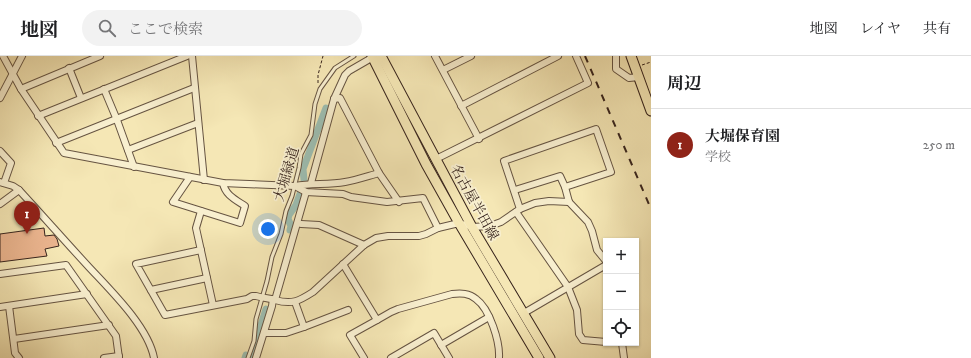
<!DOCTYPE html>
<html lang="ja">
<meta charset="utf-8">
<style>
body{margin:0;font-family:"IM FELL DW Pica","Noto Serif JP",serif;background:#f2f2f2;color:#202124}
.controls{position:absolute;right:12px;bottom:12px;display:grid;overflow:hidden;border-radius:0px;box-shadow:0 1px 3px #0004}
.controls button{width:36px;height:36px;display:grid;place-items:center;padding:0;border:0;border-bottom:1px solid #e0e0e0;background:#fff;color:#202124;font:20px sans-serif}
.you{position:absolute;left:268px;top:173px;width:14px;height:14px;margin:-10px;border:3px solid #fff;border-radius:50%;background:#1a73e8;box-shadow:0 0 0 6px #1a73e833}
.badge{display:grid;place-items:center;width:26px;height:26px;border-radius:50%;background:#8f2418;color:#fff;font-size:13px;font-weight:700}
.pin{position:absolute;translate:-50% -33px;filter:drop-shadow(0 1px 2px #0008)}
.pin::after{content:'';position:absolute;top:21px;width:14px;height:12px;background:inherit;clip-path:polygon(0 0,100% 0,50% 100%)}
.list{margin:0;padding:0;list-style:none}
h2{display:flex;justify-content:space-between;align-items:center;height:52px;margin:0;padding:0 16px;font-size:17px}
h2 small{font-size:13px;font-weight:400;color:#757577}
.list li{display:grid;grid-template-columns:26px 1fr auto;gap:12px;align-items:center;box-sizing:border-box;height:72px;padding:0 16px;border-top:1px solid #e0e0e0}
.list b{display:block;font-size:15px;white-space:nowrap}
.list p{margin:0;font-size:13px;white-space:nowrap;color:#757577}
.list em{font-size:13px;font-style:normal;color:#757577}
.icon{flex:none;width:22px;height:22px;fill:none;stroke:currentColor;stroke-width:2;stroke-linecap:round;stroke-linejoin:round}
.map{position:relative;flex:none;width:651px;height:302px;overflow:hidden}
header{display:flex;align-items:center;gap:24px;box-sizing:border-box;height:56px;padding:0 20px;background:#fff;border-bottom:1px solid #e0e0e0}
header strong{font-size:19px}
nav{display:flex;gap:22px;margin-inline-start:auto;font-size:14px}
.search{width:280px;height:36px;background:#f2f2f2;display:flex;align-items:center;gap:10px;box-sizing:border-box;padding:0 14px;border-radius:22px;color:#757577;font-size:15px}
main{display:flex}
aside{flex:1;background:#fff}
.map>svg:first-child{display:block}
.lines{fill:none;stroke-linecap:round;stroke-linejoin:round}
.canal{stroke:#9dbfb3;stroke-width:7}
.building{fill:#eab48e;stroke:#36231c}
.lane-casing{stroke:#665442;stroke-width:5}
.street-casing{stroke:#665442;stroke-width:8}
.primary-casing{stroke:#36231c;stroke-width:11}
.path{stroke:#36231c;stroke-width:1;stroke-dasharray:3 2;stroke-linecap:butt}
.lane{stroke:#f8efcf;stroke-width:3}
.street{stroke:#f8efcf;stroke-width:6}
.primary{stroke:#f5e7b5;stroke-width:9}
.rail{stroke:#36231c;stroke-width:2;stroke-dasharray:7 7;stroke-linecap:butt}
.labels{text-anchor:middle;stroke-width:3.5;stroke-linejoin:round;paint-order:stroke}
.street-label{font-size:14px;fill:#36231c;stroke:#f8efcf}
</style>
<header>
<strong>地図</strong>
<div class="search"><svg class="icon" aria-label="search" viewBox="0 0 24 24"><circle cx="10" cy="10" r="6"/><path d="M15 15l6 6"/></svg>ここで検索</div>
<nav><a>地図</a><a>レイヤ</a><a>共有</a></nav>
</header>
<main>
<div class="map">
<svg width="651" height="302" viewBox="0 0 651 302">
<rect width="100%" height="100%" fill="#f5e7b5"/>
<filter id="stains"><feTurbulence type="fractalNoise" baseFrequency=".005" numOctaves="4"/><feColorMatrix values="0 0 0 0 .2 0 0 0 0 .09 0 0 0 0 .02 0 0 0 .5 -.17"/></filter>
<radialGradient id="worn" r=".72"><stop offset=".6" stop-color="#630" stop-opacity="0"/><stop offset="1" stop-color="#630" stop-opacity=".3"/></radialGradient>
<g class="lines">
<g class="canal">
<path d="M 304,124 L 303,113 L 326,52"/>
<path d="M 290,174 L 291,170 L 288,163 L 289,159 L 296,149 L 300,138"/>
<path d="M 245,302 L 246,299 L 251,301 L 266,253"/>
</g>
</g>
<path class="building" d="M 44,172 L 45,180 L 54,179 L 57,183 L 59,190 L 45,193 L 47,200 L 0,206 L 0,178 Z"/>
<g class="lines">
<g class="lane-casing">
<path id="lane" d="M 248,302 L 254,285 L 256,263 L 267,225 L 272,201 L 281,178 L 286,155 L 292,140 L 299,112 L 301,98 L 311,79 L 315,48 L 320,33 L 335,12 L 354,0"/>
</g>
<g class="street-casing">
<g id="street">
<path d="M 3,0 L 21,33 L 64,97 L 223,127 L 295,130"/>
<path d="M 192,0 L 204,124"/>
<path d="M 435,0 L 479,83"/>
<path d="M 616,0 L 616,13 L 629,22 L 639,21"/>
<path d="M 69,12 L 81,42"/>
<path d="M 443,14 L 471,0"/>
<path d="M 21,33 L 100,0"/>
<path d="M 104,33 L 117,64 L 134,111"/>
<path d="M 0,42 L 22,0"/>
<path d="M 334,43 L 340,42 L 379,117 L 399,146"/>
<path d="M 461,50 L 558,0"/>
<path d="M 38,60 L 187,0"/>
<path d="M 56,87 L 194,32"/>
<path d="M 128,94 L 198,67"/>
<path d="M 0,95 L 11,107 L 4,127"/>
<path d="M 436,103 L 588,27 L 576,0"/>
<path d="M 379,117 C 368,120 356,124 345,126 C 328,129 312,127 295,130 L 306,136 L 343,138 L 351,141 L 387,146 L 423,142 L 438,172"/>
<path d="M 190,121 L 173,146 L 240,167 L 245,150 C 236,144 225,139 223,127"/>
<path d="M 0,126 L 13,130 L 19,134 C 42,159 64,184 87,209 C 109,233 148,270 154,302"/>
<path d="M 311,127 L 334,43 L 345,19 L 349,15 L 375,0"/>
<path d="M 515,134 L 560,120 L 565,131"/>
<path d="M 0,148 L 19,134"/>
<path d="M 520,153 L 504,105 L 596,73 L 611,116 L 565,131 L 569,146 L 588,166 L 592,175 L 597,194 L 606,205"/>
<path d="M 201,155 L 196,172 L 213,249"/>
<path d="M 516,156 L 568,231 L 577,254 L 579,278 L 583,284 L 606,286"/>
<path d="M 301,168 L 319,169 L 364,189"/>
<path d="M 201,194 L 136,208 L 165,259 L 247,243 L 252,240 L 256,240 C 263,242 269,242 275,244 C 292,249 299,245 313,236 L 364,189 L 376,182 L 388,180 L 419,180 L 426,178 L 438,172 L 459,167 L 472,171 L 490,170 L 501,166 L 520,153 L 535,147 L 549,145 L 569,146"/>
<path d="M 343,208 L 377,264 L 350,279 L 364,302"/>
<path d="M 0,218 L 66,209 L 116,280 L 119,302"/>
<path d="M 151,234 L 207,222"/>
<path d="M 275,244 L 306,136"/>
<path d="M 295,246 L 304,271 L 348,254"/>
<path d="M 9,250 L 15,297 L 19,302"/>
<path d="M 0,251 L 87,238"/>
<path d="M 524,257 L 606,209"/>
<path d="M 377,264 L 391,256 L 398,253 L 452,238 C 461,237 469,237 476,243 C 490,253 500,286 499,302"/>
<path d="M 264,277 L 286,277 L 304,271"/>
<path d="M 14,283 L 109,269"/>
<path d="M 622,287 L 624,302"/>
<path d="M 441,289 L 489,261"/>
<path d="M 104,302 L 119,300"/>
<path d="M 256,302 L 272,250 L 273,243"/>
<path d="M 391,302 L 434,277 L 449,302"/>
</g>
</g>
<g class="primary-casing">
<g id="primary">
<path d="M 372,0 L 426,108 L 459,167 L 539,302"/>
<path d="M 381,0 L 472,171 L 550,302"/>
<path d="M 631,0 L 651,55"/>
</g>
</g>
<g class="path">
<path d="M 642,9 L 651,6"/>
<path d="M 318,27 L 318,19 L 323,0"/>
</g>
<use href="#lane" class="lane"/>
<use href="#street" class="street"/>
<use href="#primary" class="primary"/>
<path class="rail" d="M 585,0 L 651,153"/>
</g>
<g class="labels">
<g class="street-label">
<text transform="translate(286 118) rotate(-73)" y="5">大堀緑道</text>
<text transform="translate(475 146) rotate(61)" y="5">名古屋半田線</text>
</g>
</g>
<rect width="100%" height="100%" filter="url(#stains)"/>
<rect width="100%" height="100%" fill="url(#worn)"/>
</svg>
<div class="controls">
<button>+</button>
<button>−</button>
<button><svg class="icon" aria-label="locate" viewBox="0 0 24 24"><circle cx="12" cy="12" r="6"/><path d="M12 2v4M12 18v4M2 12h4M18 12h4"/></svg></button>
</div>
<div class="you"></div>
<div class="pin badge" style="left:27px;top:178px">1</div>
</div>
<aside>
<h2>周辺<small></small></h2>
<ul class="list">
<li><span class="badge">1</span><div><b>大堀保育園</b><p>学校</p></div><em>250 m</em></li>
</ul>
</aside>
</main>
